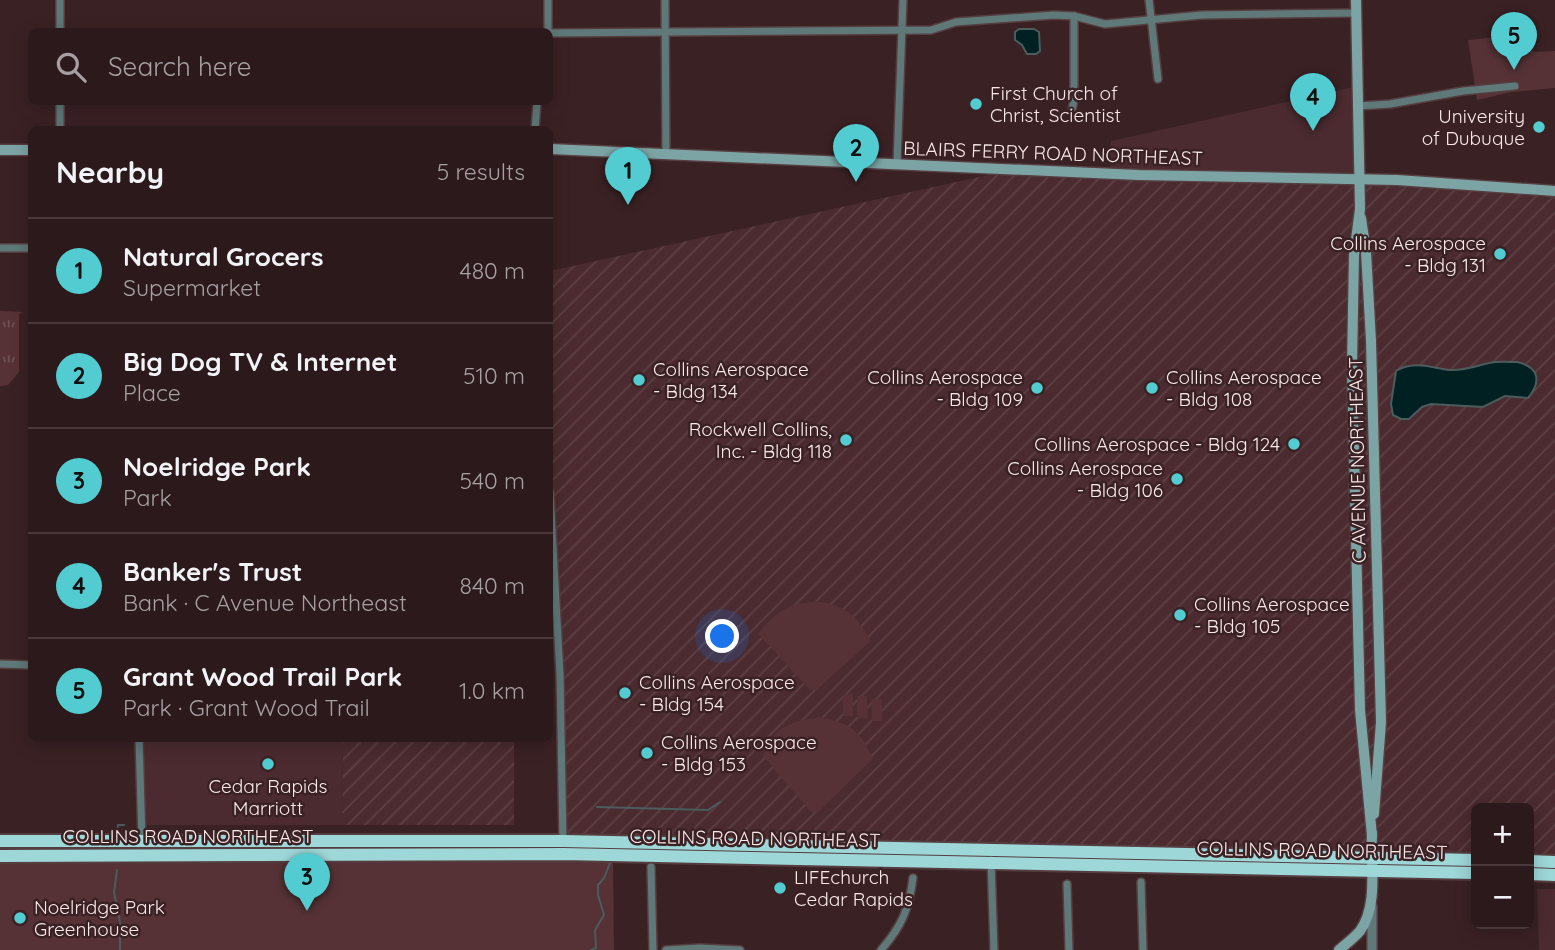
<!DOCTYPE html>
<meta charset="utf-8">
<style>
body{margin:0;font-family:Quicksand,sans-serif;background:#382628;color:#f1f3f6}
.controls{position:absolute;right:21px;bottom:21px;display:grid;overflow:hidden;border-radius:10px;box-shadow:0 4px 18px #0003}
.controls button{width:63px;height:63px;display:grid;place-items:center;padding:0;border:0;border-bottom:2px solid #48383a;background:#2c191b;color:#f1f3f6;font:35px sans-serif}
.you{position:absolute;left:723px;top:637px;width:24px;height:24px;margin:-18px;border:5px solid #fff;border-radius:50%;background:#1a73e8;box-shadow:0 0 0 10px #1a73e833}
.badge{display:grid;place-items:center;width:46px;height:46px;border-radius:50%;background:#52ccd0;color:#111;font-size:23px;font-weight:700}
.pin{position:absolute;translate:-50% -58px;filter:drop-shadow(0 2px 4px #0008)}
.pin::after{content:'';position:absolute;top:37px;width:24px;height:21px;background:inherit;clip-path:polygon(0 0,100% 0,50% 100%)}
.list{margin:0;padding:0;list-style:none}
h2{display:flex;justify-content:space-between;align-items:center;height:91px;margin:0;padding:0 28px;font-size:30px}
h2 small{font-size:23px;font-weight:400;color:#a6a0a3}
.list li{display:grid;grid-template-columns:46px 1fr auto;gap:21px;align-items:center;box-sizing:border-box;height:105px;padding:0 28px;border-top:2px solid #48383a}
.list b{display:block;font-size:26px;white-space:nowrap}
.list p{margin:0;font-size:23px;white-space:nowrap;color:#a6a0a3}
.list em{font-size:23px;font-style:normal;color:#a6a0a3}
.icon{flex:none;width:38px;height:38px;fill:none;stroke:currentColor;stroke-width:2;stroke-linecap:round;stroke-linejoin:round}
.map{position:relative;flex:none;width:1555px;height:950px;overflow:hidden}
.search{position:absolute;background:#2c191b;box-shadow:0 4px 18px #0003;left:28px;top:28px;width:525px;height:77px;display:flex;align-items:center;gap:18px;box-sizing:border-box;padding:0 24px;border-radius:10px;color:#a6a0a3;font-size:26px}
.panel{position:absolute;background:#2c191b;box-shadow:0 4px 18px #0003;left:28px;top:126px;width:525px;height:616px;border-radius:10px}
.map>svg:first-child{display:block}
.built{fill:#4b2b2f}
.industrial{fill:url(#industrial-furrows)}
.grass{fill:url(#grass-tufts)}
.park{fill:#563236}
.water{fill:#002021;stroke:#4b5c5d;stroke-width:2}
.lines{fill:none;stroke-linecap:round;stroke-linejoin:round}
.stream{stroke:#4b5c5d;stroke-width:2}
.minor-casing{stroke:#553d40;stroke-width:10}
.tertiary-casing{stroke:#553d40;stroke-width:12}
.secondary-casing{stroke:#553d40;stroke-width:13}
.trunk-casing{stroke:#553d40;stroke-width:16}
.minor{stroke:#5f7878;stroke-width:7}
.tertiary{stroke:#5f7878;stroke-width:9}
.secondary{stroke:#7da4a5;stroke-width:10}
.trunk{stroke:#9ed7d8;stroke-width:12}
.poi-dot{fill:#52ccd0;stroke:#3a2124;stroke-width:2.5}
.labels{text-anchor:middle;stroke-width:5;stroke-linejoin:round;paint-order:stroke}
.poi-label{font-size:19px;fill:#fae8e9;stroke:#3a2124;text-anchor:start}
.street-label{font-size:19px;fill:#fae8e9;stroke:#3a2124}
</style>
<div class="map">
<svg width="1555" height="950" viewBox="0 0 1555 950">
<defs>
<pattern id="industrial-furrows" width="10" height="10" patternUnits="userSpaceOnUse" patternTransform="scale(1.75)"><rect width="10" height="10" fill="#4b2b2f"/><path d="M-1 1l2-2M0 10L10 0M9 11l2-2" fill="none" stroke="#5d4043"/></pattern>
<pattern id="grass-tufts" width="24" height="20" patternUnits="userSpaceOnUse" patternTransform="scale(1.75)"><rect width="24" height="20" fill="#563236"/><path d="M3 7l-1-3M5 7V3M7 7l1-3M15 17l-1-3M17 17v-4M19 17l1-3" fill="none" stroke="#6f5053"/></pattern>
</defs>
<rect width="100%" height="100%" fill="#3a2124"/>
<g class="built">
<path d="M 1358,86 L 1359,179 L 1110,174 L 1111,141 Z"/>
<path d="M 143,739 L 343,739 L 342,825 L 145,825 Z"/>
<path d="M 1537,889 L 1555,889 L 1555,950 L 1539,950 Z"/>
</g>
<g class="industrial">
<path d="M 1011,170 L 1397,180 L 1555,191 L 1555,862 L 1529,861 L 1529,808 L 1476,808 L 1476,860 L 563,841 L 553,552 L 550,552 L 550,271 Z"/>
<path d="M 343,739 L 514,739 L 514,825 L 342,825 Z"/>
</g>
<path class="grass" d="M 0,311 L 23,312 L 19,314 L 19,372 L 8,385 L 0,386 Z"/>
<g class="park">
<path d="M 1499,37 L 1535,52 L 1555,51 L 1555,88 L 1512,92 L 1477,100 L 1468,40 Z"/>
<path d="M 817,601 C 848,607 855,614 871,641 L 816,690 L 810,690 L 758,634 C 777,610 787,605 817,601 Z"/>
<rect x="843" y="694" width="10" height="22"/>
<path d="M 857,696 L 867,696 L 868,718 L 857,718 Z"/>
<path d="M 871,699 L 882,699 L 882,721 L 872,721 Z"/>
<path d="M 821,717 C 851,724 860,730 873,759 L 818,812 L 811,812 L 763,756 C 775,725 790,722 821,717 Z"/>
<path d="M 613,855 L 614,950 L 0,950 L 0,856 Z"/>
</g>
<g class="water">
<path d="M 1019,29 L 1034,29 L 1039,32 L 1040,51 L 1036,54 L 1027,54 L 1022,45 L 1015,40 L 1015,32 Z"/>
<path d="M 1517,362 C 1540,367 1541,382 1528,398 L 1505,396 L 1483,407 L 1431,404 L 1422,407 L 1409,419 L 1401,419 L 1393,415 L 1391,404 L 1396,371 C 1414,360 1431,368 1450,370 C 1464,371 1476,366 1489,363 C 1498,361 1508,362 1517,362 Z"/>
</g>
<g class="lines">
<g class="stream">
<path d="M 597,807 L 708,810 L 720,802"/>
<path d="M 117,833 L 118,825 L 124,825"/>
<path d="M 117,870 L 114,892 L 120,922 L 120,950"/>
<path d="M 591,950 L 596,948 L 595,930 L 604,915 L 598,895 L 598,885 L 604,878 L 610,863"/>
</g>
<g class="minor-casing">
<g id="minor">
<path d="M 60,0 L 60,32"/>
<path d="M 665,0 L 666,153"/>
<path d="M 1149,0 L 1158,79"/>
<path d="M 548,32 L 548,0"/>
<path d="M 550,33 L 931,30 L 956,22 L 1054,15 L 1074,16 L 1105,24 L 1202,15 L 1356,13"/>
<path d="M 60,102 L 60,130"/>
<path d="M 1358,106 L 1390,104 L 1463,91 L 1515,86"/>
<path d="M 1072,111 L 1074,99 L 1074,16"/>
<path d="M 535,130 L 537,102"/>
<path d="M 897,163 L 903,0"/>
<path d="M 0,248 L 32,248"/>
<path d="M 550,492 L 560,675 L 563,843"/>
<path d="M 0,664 L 32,665"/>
<path d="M 139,738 L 142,841"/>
<path d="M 991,860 L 994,950"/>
<path d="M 651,867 L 653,950"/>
<path d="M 1141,882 L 1143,950"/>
<path d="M 1067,884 L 1069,950"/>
<path d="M 666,950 L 700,948 L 740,950"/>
<path d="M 881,950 C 902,926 909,909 913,878"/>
</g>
</g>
<g class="tertiary-casing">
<path id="tertiary" d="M 1372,906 L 1372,950"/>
</g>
<g class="secondary-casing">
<g id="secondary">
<path d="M 1356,0 L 1360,209 L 1354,255 L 1352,366 L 1360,710 L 1372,836"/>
<path d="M 550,149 L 1139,175 L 1397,180 L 1555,191"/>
<path d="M 0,150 L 32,150"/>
<path d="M 1361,218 L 1366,252 L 1371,341 L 1381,722 L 1374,814"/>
<path d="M 1339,950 C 1346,944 1354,938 1360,931 C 1379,905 1370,863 1372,833"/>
</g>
</g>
<g class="trunk-casing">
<g id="trunk">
<path d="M 0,841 L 563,841 L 1476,860"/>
<path d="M 0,856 L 563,854 L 1476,873"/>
<path d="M 1529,861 L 1555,862"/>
<path d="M 1529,874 L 1555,875"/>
</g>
</g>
<use href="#minor" class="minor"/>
<use href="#tertiary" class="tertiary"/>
<use href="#secondary" class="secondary"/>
<use href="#trunk" class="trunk"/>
</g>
<g class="poi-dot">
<circle cx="976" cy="104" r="7"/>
<circle cx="1539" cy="127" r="7"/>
<circle cx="1500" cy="254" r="7"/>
<circle cx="639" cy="380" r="7"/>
<circle cx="1037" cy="388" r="7"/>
<circle cx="1152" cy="388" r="7"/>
<circle cx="846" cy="440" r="7"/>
<circle cx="1294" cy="444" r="7"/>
<circle cx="1177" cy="479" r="7"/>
<circle cx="1180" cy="615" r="7"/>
<circle cx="625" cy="693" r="7"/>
<circle cx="647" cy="753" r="7"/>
<circle cx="268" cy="764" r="7"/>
<circle cx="780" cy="888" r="7"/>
<circle cx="20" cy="918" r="7"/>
</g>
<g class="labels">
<g class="poi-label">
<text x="990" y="100">First Church of<tspan x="990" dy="22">Christ, Scientist</tspan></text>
<text x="1525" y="123" text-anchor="end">University<tspan x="1525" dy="22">of Dubuque</tspan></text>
<text x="1486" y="250" text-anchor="end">Collins Aerospace<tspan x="1486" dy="22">- Bldg 131</tspan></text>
<text x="653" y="376">Collins Aerospace<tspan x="653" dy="22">- Bldg 134</tspan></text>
<text x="1023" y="384" text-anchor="end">Collins Aerospace<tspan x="1023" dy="22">- Bldg 109</tspan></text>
<text x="1166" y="384">Collins Aerospace<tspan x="1166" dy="22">- Bldg 108</tspan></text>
<text x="832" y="436" text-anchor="end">Rockwell Collins,<tspan x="832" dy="22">Inc. - Bldg 118</tspan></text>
<text x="1280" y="451" text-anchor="end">Collins Aerospace - Bldg 124</text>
<text x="1163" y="475" text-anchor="end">Collins Aerospace<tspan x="1163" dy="22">- Bldg 106</tspan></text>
<text x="1194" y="611">Collins Aerospace<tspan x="1194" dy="22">- Bldg 105</tspan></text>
<text x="639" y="689">Collins Aerospace<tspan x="639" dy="22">- Bldg 154</tspan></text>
<text x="661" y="749">Collins Aerospace<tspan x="661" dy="22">- Bldg 153</tspan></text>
<text x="268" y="793" text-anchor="middle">Cedar Rapids<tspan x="268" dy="22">Marriott</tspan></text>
<text x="794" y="884">LIFEchurch<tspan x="794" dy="22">Cedar Rapids</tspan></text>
<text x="34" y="914">Noelridge Park<tspan x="34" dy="22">Greenhouse</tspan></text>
</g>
<g class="street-label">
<text transform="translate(1053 153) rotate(2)" y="7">BLAIRS FERRY ROAD NORTHEAST</text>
<text transform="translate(1357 460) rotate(-91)" y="7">C AVENUE NORTHEAST</text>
<text x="188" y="843">COLLINS ROAD NORTHEAST</text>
<text transform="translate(755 838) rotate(1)" y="7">COLLINS ROAD NORTHEAST</text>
<text transform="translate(1322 850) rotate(1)" y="7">COLLINS ROAD NORTHEAST</text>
</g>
</g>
</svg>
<div class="controls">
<button>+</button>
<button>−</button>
</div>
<div class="you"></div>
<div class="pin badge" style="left:628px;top:205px">1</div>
<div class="pin badge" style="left:856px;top:182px">2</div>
<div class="pin badge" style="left:307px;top:911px">3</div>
<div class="pin badge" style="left:1313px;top:131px">4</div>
<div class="pin badge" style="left:1514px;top:70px">5</div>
<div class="search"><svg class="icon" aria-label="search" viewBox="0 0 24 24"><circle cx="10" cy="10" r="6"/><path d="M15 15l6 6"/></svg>Search here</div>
<section class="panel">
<h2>Nearby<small>5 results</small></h2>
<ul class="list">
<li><span class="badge">1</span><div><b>Natural Grocers</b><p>Supermarket</p></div><em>480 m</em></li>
<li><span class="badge">2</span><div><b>Big Dog TV &amp; Internet</b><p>Place</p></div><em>510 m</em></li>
<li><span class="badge">3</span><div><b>Noelridge Park</b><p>Park</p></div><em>540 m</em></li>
<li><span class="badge">4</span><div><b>Banker's Trust</b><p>Bank · C Avenue Northeast</p></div><em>840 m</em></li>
<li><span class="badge">5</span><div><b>Grant Wood Trail Park</b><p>Park · Grant Wood Trail</p></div><em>1.0 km</em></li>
</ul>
</section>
</div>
